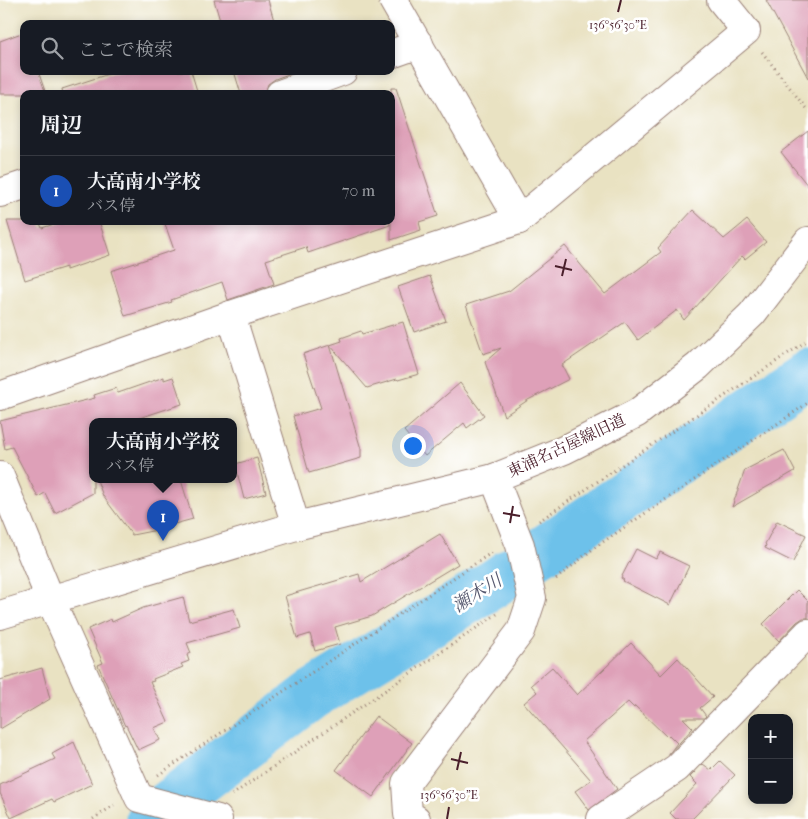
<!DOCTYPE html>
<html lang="ja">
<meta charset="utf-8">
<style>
body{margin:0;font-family:"IM FELL French Canon","Noto Serif JP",serif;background:#20242c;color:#f1f3f6}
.controls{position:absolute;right:15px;bottom:15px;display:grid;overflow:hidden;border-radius:10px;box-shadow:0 2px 8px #0003}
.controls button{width:45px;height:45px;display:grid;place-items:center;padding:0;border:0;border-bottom:1px solid #363941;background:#171b24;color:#f1f3f6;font:25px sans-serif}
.you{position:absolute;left:412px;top:445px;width:18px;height:18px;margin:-12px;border:4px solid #fff;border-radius:50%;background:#1a73e8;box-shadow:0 0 0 8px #1a73e833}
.badge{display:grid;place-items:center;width:32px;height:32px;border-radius:50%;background:#d1495b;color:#fff;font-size:16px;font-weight:700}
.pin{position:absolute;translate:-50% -41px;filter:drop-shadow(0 1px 2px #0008)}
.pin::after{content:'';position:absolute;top:26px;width:18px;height:15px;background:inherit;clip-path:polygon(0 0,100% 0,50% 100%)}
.popup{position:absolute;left:89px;top:418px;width:148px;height:65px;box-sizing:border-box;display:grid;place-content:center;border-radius:10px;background:#171b24;filter:drop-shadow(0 1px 4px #0005);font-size:16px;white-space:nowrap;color:#9ea1a6}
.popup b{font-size:19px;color:#f1f3f6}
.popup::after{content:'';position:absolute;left:50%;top:100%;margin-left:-10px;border:10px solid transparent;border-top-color:#171b24}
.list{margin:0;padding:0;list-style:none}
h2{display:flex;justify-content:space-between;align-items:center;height:65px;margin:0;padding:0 20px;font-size:21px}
h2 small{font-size:16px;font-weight:400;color:#9ea1a6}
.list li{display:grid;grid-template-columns:32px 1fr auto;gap:15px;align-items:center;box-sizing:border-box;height:70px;padding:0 20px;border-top:1px solid #363941}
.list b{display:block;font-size:19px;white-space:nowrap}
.list p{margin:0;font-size:16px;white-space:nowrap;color:#9ea1a6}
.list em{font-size:16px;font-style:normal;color:#9ea1a6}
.icon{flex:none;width:28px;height:28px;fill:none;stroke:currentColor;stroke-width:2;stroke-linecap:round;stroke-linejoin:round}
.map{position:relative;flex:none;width:808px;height:819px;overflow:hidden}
.search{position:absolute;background:#171b24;box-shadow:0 2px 8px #0003;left:20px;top:20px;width:375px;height:55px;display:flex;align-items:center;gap:12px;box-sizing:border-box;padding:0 18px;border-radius:10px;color:#9ea1a6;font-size:19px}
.panel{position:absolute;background:#171b24;box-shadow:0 2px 8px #0003;left:20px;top:90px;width:375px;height:135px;border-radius:10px}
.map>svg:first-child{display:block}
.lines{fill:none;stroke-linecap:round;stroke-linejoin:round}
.river{stroke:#6dc1ea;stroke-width:49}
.building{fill:#dea0b8}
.minor-casing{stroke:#9a8076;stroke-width:30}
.path{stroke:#9a8076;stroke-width:3;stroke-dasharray:1 4;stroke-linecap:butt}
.minor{stroke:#fff;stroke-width:28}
.ticks{fill:none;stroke:#4a1f2b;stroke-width:2}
.labels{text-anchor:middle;stroke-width:5;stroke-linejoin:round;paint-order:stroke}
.street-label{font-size:16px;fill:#4a1f2b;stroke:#fff}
.water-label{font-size:18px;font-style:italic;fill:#56586e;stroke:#fff}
.ticks-label{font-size:12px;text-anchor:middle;fill:#4a1f2b;stroke:#fff;stroke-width:5;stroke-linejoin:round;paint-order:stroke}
</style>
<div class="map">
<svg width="808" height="819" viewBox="0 0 808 819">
<rect width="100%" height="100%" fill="#fff"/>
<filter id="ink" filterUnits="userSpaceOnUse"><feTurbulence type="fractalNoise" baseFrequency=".02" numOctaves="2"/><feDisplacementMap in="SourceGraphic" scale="10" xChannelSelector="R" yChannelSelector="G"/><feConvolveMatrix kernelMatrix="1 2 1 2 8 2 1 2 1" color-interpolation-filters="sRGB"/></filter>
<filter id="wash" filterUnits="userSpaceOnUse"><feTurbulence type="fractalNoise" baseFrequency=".0096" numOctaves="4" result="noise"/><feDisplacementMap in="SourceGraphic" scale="20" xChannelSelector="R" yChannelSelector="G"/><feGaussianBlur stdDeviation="1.12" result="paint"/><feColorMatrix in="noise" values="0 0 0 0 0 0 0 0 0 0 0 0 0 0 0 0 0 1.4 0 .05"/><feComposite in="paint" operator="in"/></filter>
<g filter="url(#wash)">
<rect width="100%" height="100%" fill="#e9e2c2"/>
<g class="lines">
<path class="river" d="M 150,819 L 312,695 L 493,584 L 808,373"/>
</g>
<g id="blocks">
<g class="building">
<path d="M 214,0 L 268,0 L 275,24 L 221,24 Z"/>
<path d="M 766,0 L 808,0 L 808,78 Z"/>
<path d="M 24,32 L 24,71 L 38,71 L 46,94 L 0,94 L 0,41 Z"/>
<path d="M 118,71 L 191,71 L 198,94 L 63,94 L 62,89 Z"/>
<path d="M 234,71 L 290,71 L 291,73 L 275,79 L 268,84 L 265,94 L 241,94 Z"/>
<path d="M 391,88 L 396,88 L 438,216 L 419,222 L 421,230 L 391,240 Z"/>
<path d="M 808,131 L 808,186 L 781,152 Z"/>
<path d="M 693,210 L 724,239 L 747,220 L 766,242 L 745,259 L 742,256 L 684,320 L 677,310 L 638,340 L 625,322 L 562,365 L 569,379 L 528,400 L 504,416 L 485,362 L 501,348 L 483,354 L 466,305 L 509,291 L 565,246 L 605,294 L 661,252 L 658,248 Z"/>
<path d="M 7,221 L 39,221 L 42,228 L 63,221 L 99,221 L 110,255 L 66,270 L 66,267 L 25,280 Z"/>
<path d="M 164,221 L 389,221 L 390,225 L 308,253 L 306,247 L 266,260 L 274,284 L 228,300 L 222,282 L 171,300 L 172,302 L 125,316 L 111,271 L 174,250 Z"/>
<path d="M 430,276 L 446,321 L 414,332 L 398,287 Z"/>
<path d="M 403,322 L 419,374 L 398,380 L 397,379 L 367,388 L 330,345 L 342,341 L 341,338 L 361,331 L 362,334 Z"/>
<path d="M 330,345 L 361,449 L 361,458 L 309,473 L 293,416 L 321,408 L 303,354 Z"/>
<path d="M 164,377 L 164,380 L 173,377 L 182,404 L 127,422 L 93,422 L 93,493 L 55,513 L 45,493 L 38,497 L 12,447 L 5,449 L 0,421 L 95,398 L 94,395 L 116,388 L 118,393 Z"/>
<path d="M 460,383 L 484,415 L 467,428 L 464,423 L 425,456 L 404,431 Z"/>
<path d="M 784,450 L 795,471 L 732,507 L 745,470 Z"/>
<path d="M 257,458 L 266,493 L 244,499 L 235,464 Z"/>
<path d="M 97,480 L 181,480 L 193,519 L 156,529 L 157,530 L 132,535 L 103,496 Z"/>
<path d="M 777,521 L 806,535 L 793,562 L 765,548 L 766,545 L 765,544 Z"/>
<path d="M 440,534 L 458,564 L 372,616 L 335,627 L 340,644 L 315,651 L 310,634 L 297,638 L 285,596 L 359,574 L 361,582 Z"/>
<path d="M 636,549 L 656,559 L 660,552 L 689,566 L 670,605 L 623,581 L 624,580 L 621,578 Z"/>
<path d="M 797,590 L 808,601 L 808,618 L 803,618 L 797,622 L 779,641 L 763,624 Z"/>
<path d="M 183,597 L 189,621 L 234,609 L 240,628 L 187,643 L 191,653 L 187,655 L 189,661 L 181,664 L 183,667 L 153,679 L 154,681 L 150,682 L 168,722 L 154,728 L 160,740 L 138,750 L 126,725 L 125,726 L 98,665 L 103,663 L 88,629 L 111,619 L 112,622 L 143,608 Z"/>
<path d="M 631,643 L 661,675 L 678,658 L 713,697 L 700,708 L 706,716 L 704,718 L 683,718 L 693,728 L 668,755 L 677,743 L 669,735 L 667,737 L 635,706 L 634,708 L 628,702 L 584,741 L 617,789 L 589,810 L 575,791 L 591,780 L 524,703 L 537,692 L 531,685 L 552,667 L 577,695 Z"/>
<path d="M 42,668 L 50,699 L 0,729 L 0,680 Z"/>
<path d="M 376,716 L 412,743 L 373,797 L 336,770 Z"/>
<path d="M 74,742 L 92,784 L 54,802 L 52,799 L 11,818 L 0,793 L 0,785 L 55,759 L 52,754 Z"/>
<path d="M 720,761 L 735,775 L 692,819 L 676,819 L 670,813 L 697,784 L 690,777 L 703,764 L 711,770 Z"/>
</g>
</g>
</g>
<g filter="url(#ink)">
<use href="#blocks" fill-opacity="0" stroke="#9a8076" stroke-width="1"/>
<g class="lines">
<g class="minor-casing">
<g id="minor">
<path d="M 393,0 L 519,220"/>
<path d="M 391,54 L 419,44"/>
<path d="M 280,94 L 343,71"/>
<path d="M 0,193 L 24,185"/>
<path d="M 231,315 L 296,526"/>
<path d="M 0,396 L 231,315 L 519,220 L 746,31 L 721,0"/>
<path d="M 0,476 L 51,601 L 139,798 L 218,819"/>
<path d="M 0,615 L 296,526 L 494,478 L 564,450 L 637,413 L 698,366 L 752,314 L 808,241"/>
<path d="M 416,819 L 408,814 L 406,783 L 521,631 L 532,598 L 520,545 L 494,478"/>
<path d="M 601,819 L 677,768 L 808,633"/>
</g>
</g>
<g class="path">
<path d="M 762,52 L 808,111"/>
<path d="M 539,521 L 808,340"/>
<path d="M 556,579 L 594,548 L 808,403"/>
<path d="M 158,775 L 494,551"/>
<path d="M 232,795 L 497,614"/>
<path d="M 93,819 L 114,805"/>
</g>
<use href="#minor" class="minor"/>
</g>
</g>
<path class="ticks" d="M 618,12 L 621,0M 555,266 L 572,270M 562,276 L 566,259M 503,513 L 520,516M 510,523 L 513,506M 451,759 L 468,763M 457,770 L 461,752M 447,819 L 449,807"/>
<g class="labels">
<g class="street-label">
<text transform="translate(566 445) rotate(-25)" y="6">東浦名古屋線旧道</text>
</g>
<g class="water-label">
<text transform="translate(477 593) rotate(-32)" y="6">瀬木川</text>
</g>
</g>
<g class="ticks-label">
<text x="618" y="29">136°56'30"E</text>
<text x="449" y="799">136°56'30"E</text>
</g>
</svg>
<div class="controls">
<button>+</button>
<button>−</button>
</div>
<div class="you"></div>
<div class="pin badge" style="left:163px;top:541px;background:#1a4fb4">1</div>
<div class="popup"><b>大高南小学校</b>バス停</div>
<div class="search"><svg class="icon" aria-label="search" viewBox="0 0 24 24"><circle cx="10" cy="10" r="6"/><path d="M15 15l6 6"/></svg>ここで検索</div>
<section class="panel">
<h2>周辺<small></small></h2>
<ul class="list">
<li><span class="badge" style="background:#1a4fb4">1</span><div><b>大高南小学校</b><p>バス停</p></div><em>70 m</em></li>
</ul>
</section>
</div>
